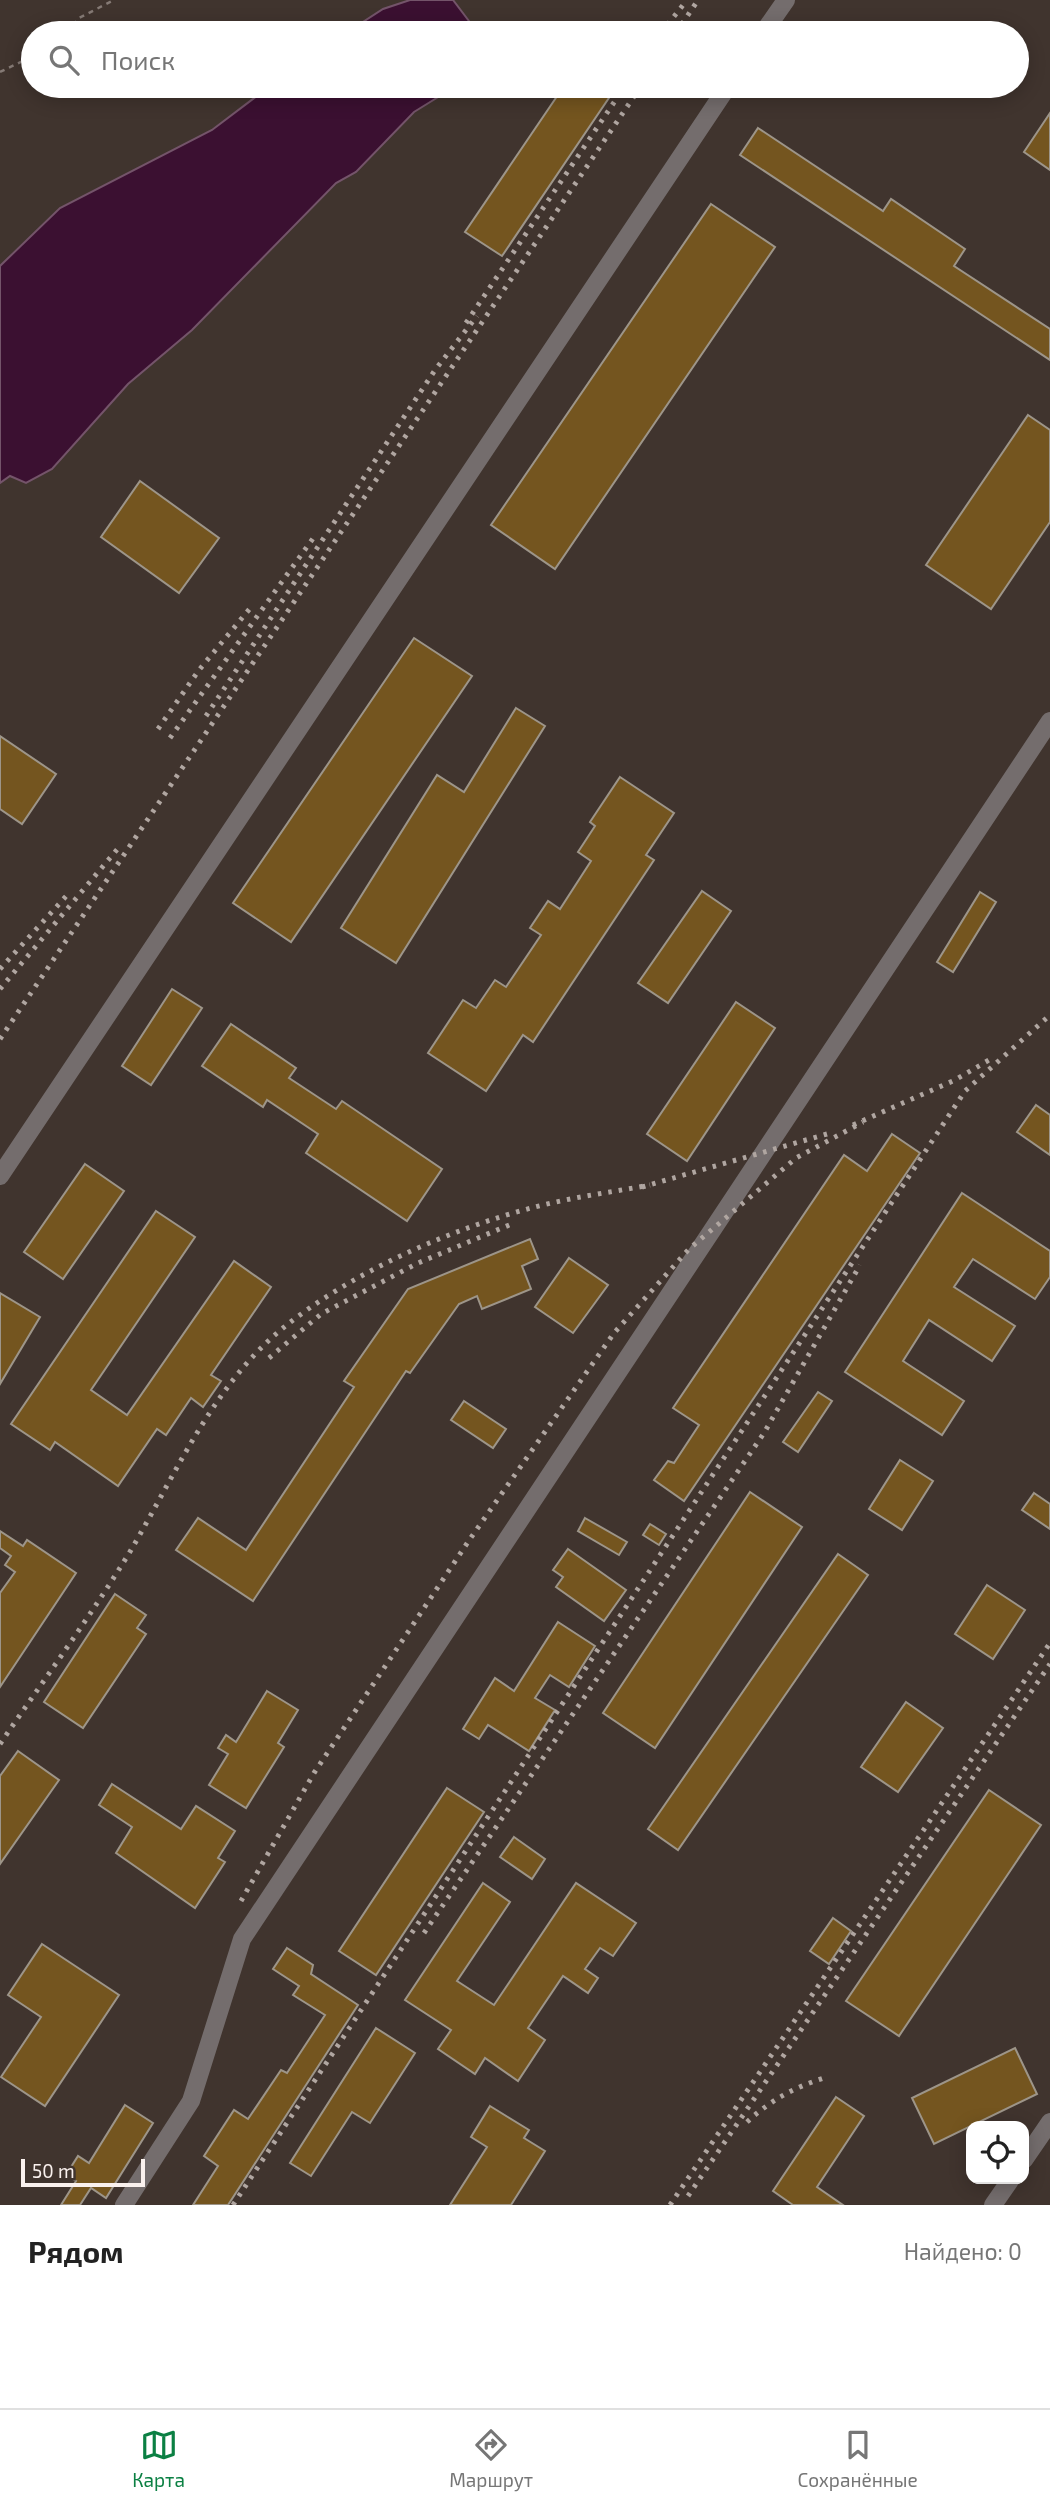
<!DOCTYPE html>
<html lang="ru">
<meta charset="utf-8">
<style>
body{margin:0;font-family:"Exo 2",sans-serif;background:#f2f2f2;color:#222}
.controls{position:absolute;right:21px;bottom:21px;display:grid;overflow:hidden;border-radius:14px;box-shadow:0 4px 18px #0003}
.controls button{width:63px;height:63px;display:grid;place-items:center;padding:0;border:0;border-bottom:2px solid #e0e0e0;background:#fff;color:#222;font:35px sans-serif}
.scale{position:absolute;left:21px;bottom:18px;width:124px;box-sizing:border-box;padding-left:7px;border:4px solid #faf1ee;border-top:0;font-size:19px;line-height:24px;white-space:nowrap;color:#faf1ee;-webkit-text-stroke:5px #40342e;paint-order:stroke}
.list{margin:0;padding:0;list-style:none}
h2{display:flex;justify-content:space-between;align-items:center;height:91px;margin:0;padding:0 28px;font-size:30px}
h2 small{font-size:23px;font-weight:400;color:#767676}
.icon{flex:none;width:38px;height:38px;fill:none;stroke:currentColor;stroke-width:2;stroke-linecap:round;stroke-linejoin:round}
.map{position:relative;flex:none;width:1050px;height:2205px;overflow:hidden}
.search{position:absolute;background:#fff;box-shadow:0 4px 18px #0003;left:21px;right:21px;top:21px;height:77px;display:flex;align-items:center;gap:18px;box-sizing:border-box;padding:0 24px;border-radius:38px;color:#767676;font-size:26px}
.sheet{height:203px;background:#fff}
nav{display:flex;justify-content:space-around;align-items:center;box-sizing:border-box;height:98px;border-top:2px solid #e0e0e0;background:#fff;font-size:19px;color:#767676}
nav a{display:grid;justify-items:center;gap:4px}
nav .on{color:#0b8043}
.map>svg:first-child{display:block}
.water{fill:#3b1031;stroke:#74546a;stroke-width:2}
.building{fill:#74551f;stroke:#9d9589;stroke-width:2}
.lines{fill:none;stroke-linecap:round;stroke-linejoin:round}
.path{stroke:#857a75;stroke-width:2.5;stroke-dasharray:5 5;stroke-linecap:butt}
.minor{stroke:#746d6d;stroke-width:18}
.rail{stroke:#b0a6a1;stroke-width:5;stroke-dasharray:3.5 7;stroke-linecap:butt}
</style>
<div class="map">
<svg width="1050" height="2205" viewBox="0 0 1050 2205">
<rect width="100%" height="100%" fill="#40342e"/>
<g class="water">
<path d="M 410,0 L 453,0 L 478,33 L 346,33 L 383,9 Z"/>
<path d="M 270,86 L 456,86 L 414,112 L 356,172 L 336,183 L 192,330 L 128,384 L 52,469 L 26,483 L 10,476 L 0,483 L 0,266 L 60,208 L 212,130 Z"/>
</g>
<g class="building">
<path d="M 564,86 L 617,86 L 502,256 L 465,232 Z"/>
<path d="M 1050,113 L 1050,170 L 1024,152 Z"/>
<path d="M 758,128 L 883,211 L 891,199 L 965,249 L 954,266 L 1050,329 L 1050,360 L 740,155 Z"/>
<path d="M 711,204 L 775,247 L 555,569 L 491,525 Z"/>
<path d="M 1028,415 L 1050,430 L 1050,522 L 991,609 L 926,565 Z"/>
<path d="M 140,481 L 219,538 L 179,593 L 101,537 Z"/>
<path d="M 414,638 L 472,676 L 291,942 L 233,903 Z"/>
<path d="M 516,708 L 545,726 L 396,963 L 341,928 L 437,775 L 464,792 Z"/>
<path d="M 0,736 L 56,774 L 22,824 L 0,809 Z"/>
<path d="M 620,777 L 674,813 L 646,855 L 654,860 L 533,1042 L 523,1035 L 486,1091 L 428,1053 L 463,1000 L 476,1008 L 495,980 L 506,987 L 541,935 L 530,928 L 548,901 L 560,909 L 591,861 L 578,852 L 595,826 L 590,822 Z"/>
<path d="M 702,891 L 731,911 L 668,1003 L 638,983 Z"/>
<path d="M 980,892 L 996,902 L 953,972 L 937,962 Z"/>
<path d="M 172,989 L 202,1008 L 151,1085 L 122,1066 Z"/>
<path d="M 736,1002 L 775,1028 L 687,1161 L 647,1134 Z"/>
<path d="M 231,1024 L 296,1068 L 289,1078 L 336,1109 L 342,1101 L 442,1169 L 407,1221 L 306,1153 L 318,1134 L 267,1100 L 263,1107 L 202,1066 Z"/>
<path d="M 1036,1105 L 1050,1115 L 1050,1155 L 1017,1132 Z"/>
<path d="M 892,1134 L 920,1153 L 684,1501 L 654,1480 L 668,1461 L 674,1463 L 699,1425 L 673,1408 L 844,1155 L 867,1171 Z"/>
<path d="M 85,1164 L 124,1191 L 63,1279 L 24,1252 Z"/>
<path d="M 962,1193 L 1050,1251 L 1050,1277 L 1035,1299 L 973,1259 L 954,1287 L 1015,1326 L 992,1361 L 929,1320 L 903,1361 L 964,1401 L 942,1435 L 845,1372 Z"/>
<path d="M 156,1211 L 195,1237 L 91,1390 L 127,1415 L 234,1261 L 271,1287 L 211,1375 L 221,1381 L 203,1407 L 191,1398 L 166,1435 L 157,1429 L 118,1486 L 55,1442 L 50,1450 L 11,1424 Z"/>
<path d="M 530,1239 L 538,1259 L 522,1266 L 531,1289 L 482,1309 L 477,1296 L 459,1304 L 410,1373 L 406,1371 L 253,1601 L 176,1550 L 198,1518 L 246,1550 L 354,1387 L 344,1381 L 408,1289 Z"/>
<path d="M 569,1258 L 608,1285 L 573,1333 L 535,1307 Z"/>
<path d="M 0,1293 L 40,1317 L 0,1384 Z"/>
<path d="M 818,1392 L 832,1401 L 798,1452 L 783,1442 Z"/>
<path d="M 464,1401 L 506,1429 L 493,1448 L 451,1420 Z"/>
<path d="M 900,1460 L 933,1481 L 902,1530 L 869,1509 Z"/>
<path d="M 750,1492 L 802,1527 L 655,1748 L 603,1713 Z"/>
<path d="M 1034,1493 L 1050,1504 L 1050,1529 L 1022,1510 Z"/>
<path d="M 585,1518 L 627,1542 L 619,1555 L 578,1531 Z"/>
<path d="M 650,1524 L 666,1534 L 659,1545 L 643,1535 Z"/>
<path d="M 0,1531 L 23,1546 L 27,1540 L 76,1573 L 0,1687 L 0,1593 L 15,1572 L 5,1565 L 11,1556 L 0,1548 Z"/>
<path d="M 568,1549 L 626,1590 L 604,1621 L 556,1587 L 563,1577 L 553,1570 Z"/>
<path d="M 838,1554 L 868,1575 L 678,1850 L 648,1829 Z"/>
<path d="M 987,1585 L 1025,1610 L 993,1659 L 955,1634 Z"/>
<path d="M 115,1594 L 146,1615 L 137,1628 L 146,1634 L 83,1728 L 44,1702 Z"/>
<path d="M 558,1622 L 595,1646 L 569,1687 L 550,1675 L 535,1698 L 555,1710 L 529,1751 L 488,1725 L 479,1739 L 463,1729 L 495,1678 L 514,1691 Z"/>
<path d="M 267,1691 L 298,1710 L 278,1743 L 284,1747 L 246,1808 L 209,1785 L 228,1754 L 218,1748 L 226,1735 L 236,1742 Z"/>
<path d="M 906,1702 L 943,1728 L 898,1792 L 861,1767 Z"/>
<path d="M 18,1751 L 59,1780 L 0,1864 L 0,1776 Z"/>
<path d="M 112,1784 L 181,1829 L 196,1806 L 235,1831 L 218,1858 L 225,1862 L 195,1908 L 116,1853 L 132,1827 L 99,1805 Z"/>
<path d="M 447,1788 L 484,1812 L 376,1975 L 339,1951 Z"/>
<path d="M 989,1790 L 1041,1825 L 899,2036 L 846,2001 Z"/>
<path d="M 514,1837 L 545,1859 L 532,1879 L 500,1857 Z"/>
<path d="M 483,1883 L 510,1902 L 457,1981 L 494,2005 L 576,1883 L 636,1923 L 613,1956 L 600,1948 L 585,1969 L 598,1978 L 588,1993 L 563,1976 L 528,2028 L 545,2040 L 518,2081 L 485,2058 L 475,2074 L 438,2049 L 451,2030 L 405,2000 Z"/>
<path d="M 833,1918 L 851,1931 L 829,1964 L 810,1951 Z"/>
<path d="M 42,1944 L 119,1995 L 45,2106 L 1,2077 L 41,2017 L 8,1995 Z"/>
<path d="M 287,1948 L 313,1965 L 311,1974 L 358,2005 L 228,2205 L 193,2205 L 218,2166 L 204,2156 L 234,2110 L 248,2119 L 281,2070 L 287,2073 L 325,2015 L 293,1995 L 299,1986 L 273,1969 Z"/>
<path d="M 376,2028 L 415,2053 L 370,2123 L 352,2112 L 311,2176 L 290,2163 Z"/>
<path d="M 1015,2048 L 1037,2094 L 934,2144 L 912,2098 Z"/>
<path d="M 836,2097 L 864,2116 L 817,2187 L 843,2205 L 793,2205 L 773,2191 Z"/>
<path d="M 125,2105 L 153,2123 L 106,2198 L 91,2188 L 80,2205 L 61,2205 L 76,2181 L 66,2175 L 78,2156 L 89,2163 Z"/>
<path d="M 490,2106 L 529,2130 L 524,2138 L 545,2151 L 511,2205 L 450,2205 L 487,2147 L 471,2137 Z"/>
</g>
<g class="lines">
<g class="path">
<path d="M 67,33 L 79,18 L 114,0"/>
<path d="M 0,72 L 33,56"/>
</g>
<g class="minor">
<path d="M 763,33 L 786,0"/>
<path d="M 0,1176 L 728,86"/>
<path d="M 1024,2160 L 1050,2122"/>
<path d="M 124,2205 L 191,2101 L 242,1939 L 1050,721"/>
<path d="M 993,2205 L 1011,2179"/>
</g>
<g class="rail">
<path d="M 661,33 L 687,0"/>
<path d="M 676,33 L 698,0"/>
<path d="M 466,323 L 625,86"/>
<path d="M 206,716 L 435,370 L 477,316"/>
<path d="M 158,729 L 199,670 L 252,606"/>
<path d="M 170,738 L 314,537"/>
<path d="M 0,969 L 69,893"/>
<path d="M 0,989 L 120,846"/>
<path d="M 0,1039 L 641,86"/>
<path d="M 853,1125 L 955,1080 L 989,1060"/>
<path d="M 642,1187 L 827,1134"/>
<path d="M 269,1358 L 321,1314 L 418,1263 L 514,1223"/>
<path d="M 0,1744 C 43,1681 88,1620 128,1555 C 174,1478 212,1386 283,1328 C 352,1272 450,1229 535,1207 C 573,1197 612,1192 650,1185"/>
<path d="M 241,1901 L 314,1773 L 470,1539 L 614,1333 L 689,1249 L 715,1227 L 796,1158 L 863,1122"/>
<path d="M 424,1933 L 764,1433 L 860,1265"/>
<path d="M 747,2122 C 772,2099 795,2087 827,2077"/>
<path d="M 688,2196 L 1050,1664"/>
<path d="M 233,2205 L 965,1091 L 1050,1015"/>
<path d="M 670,2205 L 1050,1643"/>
</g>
</g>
</svg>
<div class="controls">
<button><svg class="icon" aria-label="locate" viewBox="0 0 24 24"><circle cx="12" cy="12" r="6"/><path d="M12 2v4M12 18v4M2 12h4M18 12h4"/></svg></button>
</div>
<div class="scale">50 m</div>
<div class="search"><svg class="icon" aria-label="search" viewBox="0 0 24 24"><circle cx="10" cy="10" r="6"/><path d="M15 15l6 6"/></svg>Поиск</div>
</div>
<section class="sheet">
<h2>Рядом<small>Найдено: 0</small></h2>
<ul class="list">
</ul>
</section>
<nav>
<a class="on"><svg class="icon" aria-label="map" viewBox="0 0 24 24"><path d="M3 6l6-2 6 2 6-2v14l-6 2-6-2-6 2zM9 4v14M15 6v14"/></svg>Карта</a>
<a><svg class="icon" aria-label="directions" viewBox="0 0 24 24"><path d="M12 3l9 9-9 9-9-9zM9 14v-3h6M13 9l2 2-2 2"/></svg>Маршрут</a>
<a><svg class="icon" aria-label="saved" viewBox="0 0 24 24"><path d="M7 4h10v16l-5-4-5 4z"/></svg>Сохранённые</a>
</nav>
